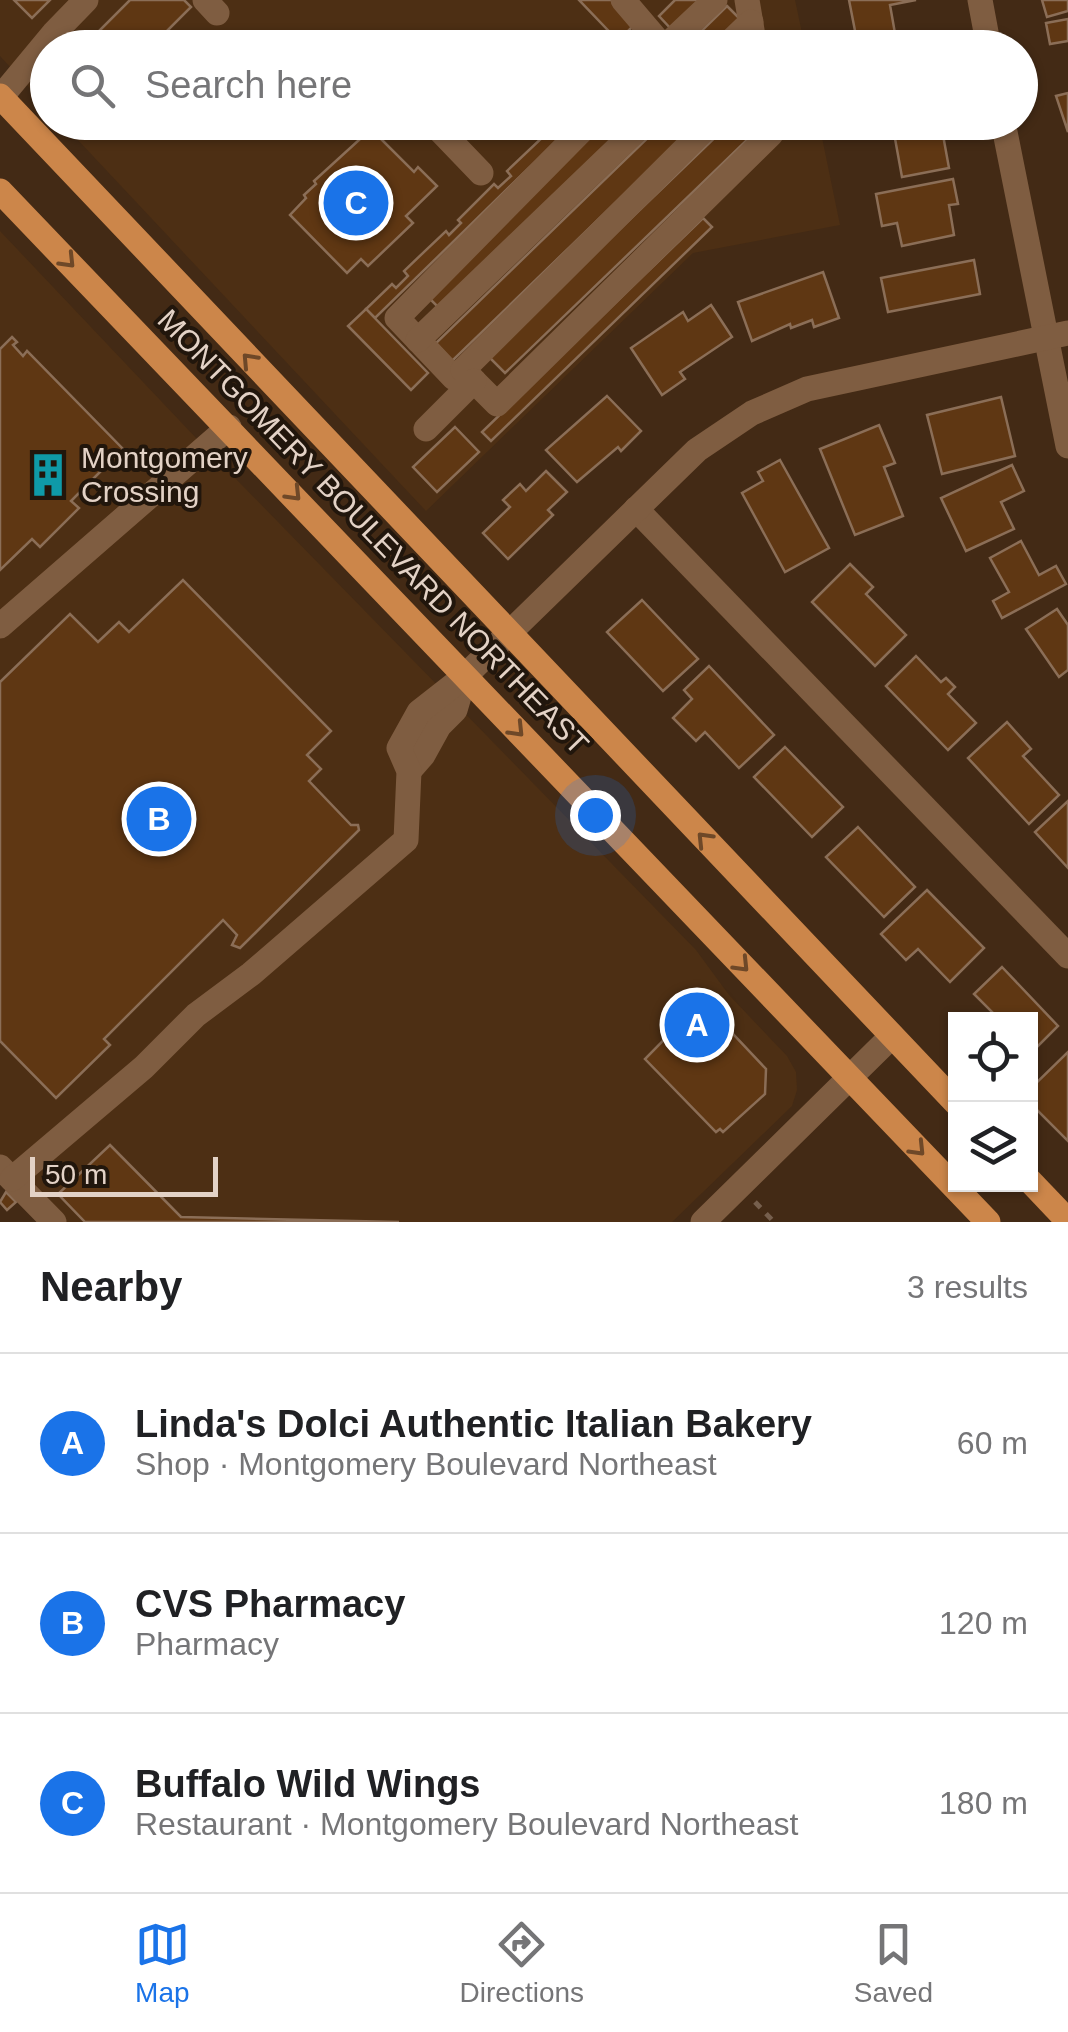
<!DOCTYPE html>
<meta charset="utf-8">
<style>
body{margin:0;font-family:Helvetica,sans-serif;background:#f2f2f2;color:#202124}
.controls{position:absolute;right:30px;bottom:30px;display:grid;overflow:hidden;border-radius:0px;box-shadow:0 2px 8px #0004}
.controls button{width:90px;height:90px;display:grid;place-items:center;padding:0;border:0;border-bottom:2px solid #e0e0e0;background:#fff;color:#202124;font:50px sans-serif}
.scale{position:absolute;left:30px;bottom:25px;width:188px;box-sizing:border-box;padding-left:10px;border:5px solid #e3d2c6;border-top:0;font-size:28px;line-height:35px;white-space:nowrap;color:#e3d2c6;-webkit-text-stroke:8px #21160c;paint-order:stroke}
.you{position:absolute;left:595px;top:815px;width:35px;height:35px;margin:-25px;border:8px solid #fff;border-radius:50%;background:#1a73e8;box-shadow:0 0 0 15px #1a73e833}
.badge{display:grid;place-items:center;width:65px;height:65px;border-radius:50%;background:#1a73e8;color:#fff;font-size:32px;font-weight:700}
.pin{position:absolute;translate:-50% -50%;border:5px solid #fff;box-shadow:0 2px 10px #0006}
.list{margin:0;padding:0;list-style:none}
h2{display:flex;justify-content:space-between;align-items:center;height:130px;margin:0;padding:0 40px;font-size:42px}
h2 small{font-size:32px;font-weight:400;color:#757577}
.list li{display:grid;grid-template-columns:65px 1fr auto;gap:30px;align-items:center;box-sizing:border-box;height:180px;padding:0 40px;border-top:2px solid #e0e0e0}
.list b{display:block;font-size:38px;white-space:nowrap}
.list p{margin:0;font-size:32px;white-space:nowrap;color:#757577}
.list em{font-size:32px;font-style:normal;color:#757577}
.icon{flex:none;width:55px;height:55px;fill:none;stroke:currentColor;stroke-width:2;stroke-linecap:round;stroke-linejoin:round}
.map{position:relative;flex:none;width:1068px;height:1222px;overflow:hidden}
.search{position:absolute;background:#fff;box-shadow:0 2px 8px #0004;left:30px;right:30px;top:30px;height:110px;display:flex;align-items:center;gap:25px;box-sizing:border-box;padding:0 35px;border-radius:55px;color:#757577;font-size:38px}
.sheet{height:670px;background:#fff}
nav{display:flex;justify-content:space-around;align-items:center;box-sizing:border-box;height:140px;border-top:2px solid #e0e0e0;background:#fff;font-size:28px;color:#757577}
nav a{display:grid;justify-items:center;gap:5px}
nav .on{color:#1a73e8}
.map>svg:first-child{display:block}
.built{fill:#4d2f14}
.building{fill:#5f3713;stroke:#8b6e57;stroke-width:2.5}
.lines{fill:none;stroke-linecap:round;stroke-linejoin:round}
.path{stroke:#765f4d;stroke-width:5;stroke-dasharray:8 8;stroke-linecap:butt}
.minor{stroke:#7f5d41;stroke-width:25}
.major{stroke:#cc864a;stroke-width:25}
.oneway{stroke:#6e4828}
.labels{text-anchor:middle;stroke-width:8;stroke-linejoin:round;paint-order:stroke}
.poi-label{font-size:30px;fill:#e3d2c6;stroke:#21160c;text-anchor:start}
.street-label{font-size:30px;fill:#e3d2c6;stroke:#21160c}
</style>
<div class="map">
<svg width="1068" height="1222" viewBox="0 0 1068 1222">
<rect width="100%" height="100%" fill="#432a15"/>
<g class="built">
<path d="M 0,0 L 795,0 L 805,47 L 48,48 L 47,107 L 0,56 Z"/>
<path d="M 62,123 L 819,123 L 840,225 L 693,253 L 426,511 Z"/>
<path d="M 0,231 L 197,439 L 696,950 L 729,995 L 787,1056 L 796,1072 L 797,1090 L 792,1106 L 672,1222 L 41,1222 L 0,1180 Z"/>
</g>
<g class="building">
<path d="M 14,0 L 50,0 L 32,18 Z"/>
<path d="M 130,0 L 184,0 L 191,7 L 150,48 L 82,48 Z"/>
<path d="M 579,0 L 613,0 L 636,23 L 628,31 L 635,39 L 631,43 L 635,47 L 625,48 Z"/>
<path d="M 675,0 L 702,0 L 672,30 L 659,16 Z"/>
<path d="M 849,0 L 916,0 L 890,5 L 896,39 L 858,46 Z"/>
<path d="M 1042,0 L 1068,0 L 1068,11 L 1047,17 Z"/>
<path d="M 727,6 L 741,20 L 712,48 L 684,48 Z"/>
<path d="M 1068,19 L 1068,41 L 1050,44 L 1046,23 Z"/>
<path d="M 1068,93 L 1068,132 L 1056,96 Z"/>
<path d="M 562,122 L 576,122 L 375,318 L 366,309 L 392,284 L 396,288 L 408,276 L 404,271 L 446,231 L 449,235 L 461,223 L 458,220 L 494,184 L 498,188 L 511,176 L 507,171 L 548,132 L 552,136 L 564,124 Z"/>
<path d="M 606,122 L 635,122 L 441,310 L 427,296 Z"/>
<path d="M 664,122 L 699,122 L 452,361 L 436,343 Z"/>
<path d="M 892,122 L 945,122 L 948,134 L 943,135 L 949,168 L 902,177 Z"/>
<path d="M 730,123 L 747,140 L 505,373 L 488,356 Z"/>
<path d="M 371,129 L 414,172 L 418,167 L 437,186 L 406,216 L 413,223 L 368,266 L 361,259 L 347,273 L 290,215 L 306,198 L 304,195 L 316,184 L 314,181 Z"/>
<path d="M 953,179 L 958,204 L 949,205 L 954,235 L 902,246 L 897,223 L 882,226 L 876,194 Z"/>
<path d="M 703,218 L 712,227 L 491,441 L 482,432 Z"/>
<path d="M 974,260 L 980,294 L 888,312 L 881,278 Z"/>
<path d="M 823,272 L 839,318 L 814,327 L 812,320 L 791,328 L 790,324 L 752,341 L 738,302 Z"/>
<path d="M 711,305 L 732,337 L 680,372 L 685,379 L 662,395 L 631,348 L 683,312 L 688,321 Z"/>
<path d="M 366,309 L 428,373 L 411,390 L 348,326 Z"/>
<path d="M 12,337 L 17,342 L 13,345 L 23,356 L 27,351 L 123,449 L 71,501 L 79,508 L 40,547 L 32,539 L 0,570 L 0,349 Z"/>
<path d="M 607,396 L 641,431 L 621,451 L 618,447 L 577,482 L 546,450 Z"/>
<path d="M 1001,397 L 1015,456 L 942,474 L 927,415 Z"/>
<path d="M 879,425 L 895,463 L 884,467 L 903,516 L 855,535 L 820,449 Z"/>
<path d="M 455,427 L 479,452 L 437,492 L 413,467 Z"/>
<path d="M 780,460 L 829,548 L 785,572 L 742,493 L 763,481 L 758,472 Z"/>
<path d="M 1012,465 L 1024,491 L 1001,502 L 1014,529 L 966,551 L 941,498 Z"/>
<path d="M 546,471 L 567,492 L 548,510 L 553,515 L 508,559 L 483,533 L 510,507 L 503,500 L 520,484 L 526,491 Z"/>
<path d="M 1021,541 L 1039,575 L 1056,566 L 1066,584 L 1002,618 L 993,601 L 1009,592 L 990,558 Z"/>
<path d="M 850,564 L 873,587 L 866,594 L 906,635 L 875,666 L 812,602 Z"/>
<path d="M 183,580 L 331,731 L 307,755 L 321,769 L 309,781 L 351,825 L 358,825 L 359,830 L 240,948 L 232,945 L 237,935 L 223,920 L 104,1039 L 110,1045 L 56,1098 L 0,1041 L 0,682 L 70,614 L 98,642 L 119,622 L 129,632 Z"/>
<path d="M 642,600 L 698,659 L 663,691 L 607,632 Z"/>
<path d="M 1057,609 L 1068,625 L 1068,670 L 1059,677 L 1026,629 Z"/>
<path d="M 916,656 L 941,682 L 946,678 L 955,687 L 948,694 L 976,723 L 948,750 L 886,686 Z"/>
<path d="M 709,666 L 774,735 L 739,768 L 705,732 L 696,741 L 673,718 L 692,699 L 684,690 Z"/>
<path d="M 1007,722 L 1031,749 L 1023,756 L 1059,795 L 1029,824 L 968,758 Z"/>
<path d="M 785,747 L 843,807 L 812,837 L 754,777 Z"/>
<path d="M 1068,801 L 1068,868 L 1035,832 Z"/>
<path d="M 858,827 L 915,887 L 884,917 L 826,857 Z"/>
<path d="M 927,890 L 984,948 L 950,982 L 918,949 L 906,960 L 881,934 Z"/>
<path d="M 1002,967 L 1058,1026 L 1031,1053 L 1030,1019 L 999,1019 L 974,994 Z"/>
<path d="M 702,1001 L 766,1069 L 765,1094 L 723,1132 L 720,1129 L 716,1132 L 645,1059 Z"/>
<path d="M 1068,1052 L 1068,1141 L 1030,1103 L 1030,1089 Z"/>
<path d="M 110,1145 L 181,1217 L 399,1222 L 85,1222 L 58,1194 Z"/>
<path d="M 6,1192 L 16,1202 L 7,1210 L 0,1202 Z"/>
</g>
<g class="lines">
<path class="path" d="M 755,1202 L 774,1222"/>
<g class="minor">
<path d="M 205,0 L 217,13"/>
<path d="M 623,0 L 664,48"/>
<path d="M 747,0 L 755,48"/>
<path d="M 980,0 L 989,48"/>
<path d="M 666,46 L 715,0"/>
<path d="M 724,48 L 751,22"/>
<path d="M 1,97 L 54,33 L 86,0"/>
<path d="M 432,122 L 481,173"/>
<path d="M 590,122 L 397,318 L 454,378 L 463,370 L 497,404 L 771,134 L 769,122"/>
<path d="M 1003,122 L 1068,446"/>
<path d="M 418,340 L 645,122"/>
<path d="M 463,370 L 712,122"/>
<path d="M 426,429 L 474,381"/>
<path d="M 636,509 L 1068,956"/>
<path d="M 0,626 L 229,427"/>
<path d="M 409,771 L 423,755 L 439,726 L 455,710 L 465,676"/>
<path d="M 0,1167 L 54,1222"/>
<path d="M 12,1179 L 144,1067 L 196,1015 L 251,974 L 406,840 L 409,771 L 399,748 L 419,712 L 465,676 L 697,450 L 752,413 L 807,389 L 1068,333"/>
<path d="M 703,1222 L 892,1036"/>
</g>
<g class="major">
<path d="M 0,96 L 956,1103"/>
<path d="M 0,191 L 988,1222"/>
<path d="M 1030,1181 L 1068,1221"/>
</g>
</g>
<defs><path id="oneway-chevron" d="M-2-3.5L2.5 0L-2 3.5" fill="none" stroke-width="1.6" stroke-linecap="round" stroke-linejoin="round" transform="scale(2.5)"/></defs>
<g class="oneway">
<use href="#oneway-chevron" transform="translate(68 261) rotate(46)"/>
<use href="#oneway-chevron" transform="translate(249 360) rotate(-133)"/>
<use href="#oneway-chevron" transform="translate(294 494) rotate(46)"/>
<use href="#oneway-chevron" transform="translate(517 730) rotate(46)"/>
<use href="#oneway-chevron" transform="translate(704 839) rotate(-134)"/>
<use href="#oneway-chevron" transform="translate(742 965) rotate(46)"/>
<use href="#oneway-chevron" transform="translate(918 1149) rotate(46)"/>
</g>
<defs>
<g id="building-bare" transform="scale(3.45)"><path d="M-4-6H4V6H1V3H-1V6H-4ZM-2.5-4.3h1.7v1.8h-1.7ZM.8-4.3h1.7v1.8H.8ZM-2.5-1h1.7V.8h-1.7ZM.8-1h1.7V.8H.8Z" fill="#0f9aa8" stroke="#21160c" stroke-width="2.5" paint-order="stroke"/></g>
</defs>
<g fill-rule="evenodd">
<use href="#building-bare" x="48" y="475"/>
</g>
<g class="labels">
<g class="poi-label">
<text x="81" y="468">Montgomery<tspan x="81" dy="34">Crossing</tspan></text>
</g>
<g class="street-label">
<text transform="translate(373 532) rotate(46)" y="10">MONTGOMERY BOULEVARD NORTHEAST</text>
</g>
</g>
</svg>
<div class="controls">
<button><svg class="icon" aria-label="locate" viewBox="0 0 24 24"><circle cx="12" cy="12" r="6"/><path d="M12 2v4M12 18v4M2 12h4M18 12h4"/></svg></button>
<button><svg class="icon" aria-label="layers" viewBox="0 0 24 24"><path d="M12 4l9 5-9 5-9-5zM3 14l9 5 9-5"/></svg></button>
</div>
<div class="scale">50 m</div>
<div class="you"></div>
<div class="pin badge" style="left:697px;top:1025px">A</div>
<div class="pin badge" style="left:159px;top:819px">B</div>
<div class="pin badge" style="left:356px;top:203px">C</div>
<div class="search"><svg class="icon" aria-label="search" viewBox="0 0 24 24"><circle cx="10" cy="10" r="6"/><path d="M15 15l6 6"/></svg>Search here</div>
</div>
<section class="sheet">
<h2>Nearby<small>3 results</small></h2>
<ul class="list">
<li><span class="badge">A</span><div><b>Linda's Dolci Authentic Italian Bakery</b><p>Shop · Montgomery Boulevard Northeast</p></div><em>60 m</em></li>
<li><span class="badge">B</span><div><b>CVS Pharmacy</b><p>Pharmacy</p></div><em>120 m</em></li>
<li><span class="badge">C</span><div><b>Buffalo Wild Wings</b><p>Restaurant · Montgomery Boulevard Northeast</p></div><em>180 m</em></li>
</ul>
</section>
<nav>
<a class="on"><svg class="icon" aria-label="map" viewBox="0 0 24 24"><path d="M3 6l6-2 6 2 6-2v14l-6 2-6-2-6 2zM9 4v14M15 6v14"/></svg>Map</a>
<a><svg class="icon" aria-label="directions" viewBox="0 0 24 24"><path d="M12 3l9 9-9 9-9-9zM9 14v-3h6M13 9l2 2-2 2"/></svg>Directions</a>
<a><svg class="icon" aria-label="saved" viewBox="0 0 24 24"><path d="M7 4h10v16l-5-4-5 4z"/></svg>Saved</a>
</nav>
